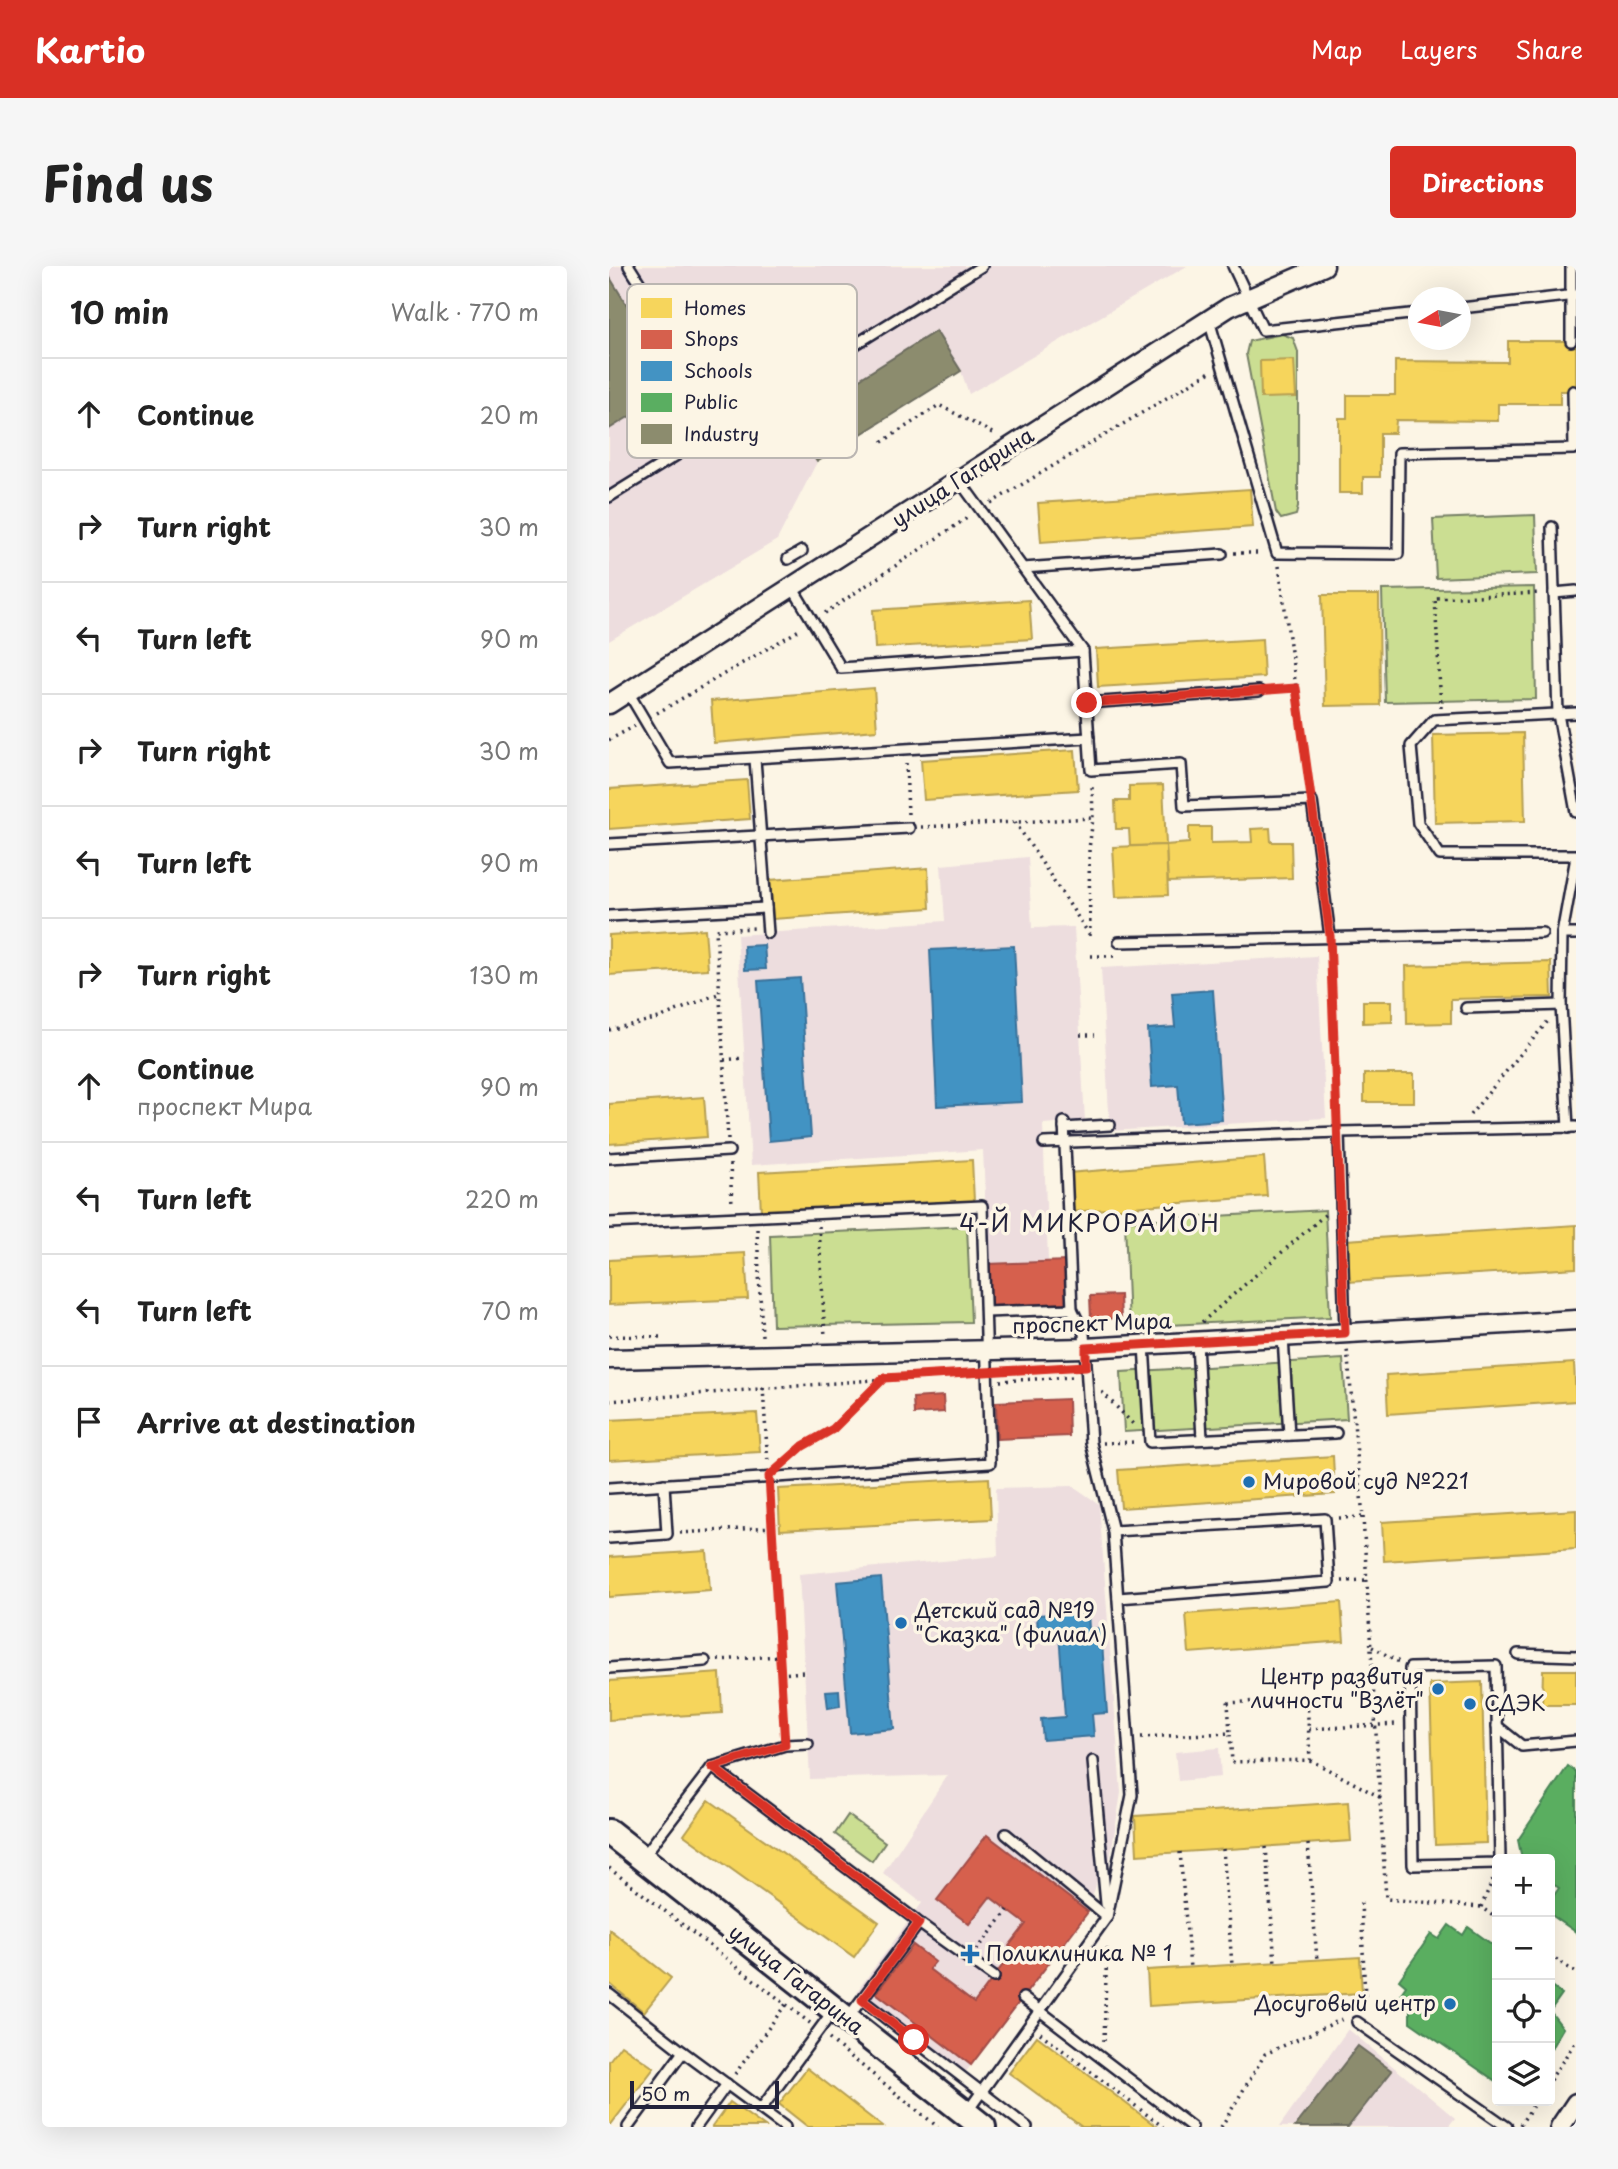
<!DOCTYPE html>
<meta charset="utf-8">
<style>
body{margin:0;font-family:"Playpen Sans",sans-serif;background:#f6f6f6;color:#222}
.controls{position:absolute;right:21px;bottom:21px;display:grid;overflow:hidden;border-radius:7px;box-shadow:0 7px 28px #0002}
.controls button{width:63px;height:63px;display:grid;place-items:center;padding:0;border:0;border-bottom:2px solid #e0e0e0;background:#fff;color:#222;font:35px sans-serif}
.compass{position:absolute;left:799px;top:21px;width:63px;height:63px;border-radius:50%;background:#fff;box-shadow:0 7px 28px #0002;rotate:260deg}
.scale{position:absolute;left:21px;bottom:18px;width:149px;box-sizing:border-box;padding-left:7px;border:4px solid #22223b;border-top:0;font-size:19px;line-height:24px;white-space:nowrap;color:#22223b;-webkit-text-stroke:5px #fcf5e5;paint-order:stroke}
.stop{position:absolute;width:21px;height:21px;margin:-16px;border:5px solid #d93025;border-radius:50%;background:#fff}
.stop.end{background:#d93025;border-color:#fff;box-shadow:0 2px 7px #0008}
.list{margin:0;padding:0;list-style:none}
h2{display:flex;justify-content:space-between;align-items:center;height:91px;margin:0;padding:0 28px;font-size:30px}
h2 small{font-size:23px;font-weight:400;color:#767676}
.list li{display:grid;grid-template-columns:46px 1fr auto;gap:21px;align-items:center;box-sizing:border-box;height:112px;padding:0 28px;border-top:2px solid #e0e0e0}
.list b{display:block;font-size:26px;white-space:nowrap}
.list p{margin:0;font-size:23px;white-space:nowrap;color:#767676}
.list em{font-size:23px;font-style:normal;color:#767676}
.icon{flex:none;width:38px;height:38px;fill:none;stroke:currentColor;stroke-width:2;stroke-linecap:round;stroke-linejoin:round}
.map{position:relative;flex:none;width:967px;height:1861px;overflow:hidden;border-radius:7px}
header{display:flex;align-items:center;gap:42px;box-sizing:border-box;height:98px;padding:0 35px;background:#d93025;color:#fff}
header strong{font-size:33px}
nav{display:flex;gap:38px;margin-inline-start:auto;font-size:24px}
.intro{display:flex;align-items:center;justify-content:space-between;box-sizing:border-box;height:168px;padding:0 42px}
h1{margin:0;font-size:49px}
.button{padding:18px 32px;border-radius:7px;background:#d93025;color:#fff;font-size:24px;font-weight:700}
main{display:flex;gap:42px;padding:0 42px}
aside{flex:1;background:#fff;border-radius:7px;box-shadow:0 7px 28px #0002}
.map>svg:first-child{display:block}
.built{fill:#edddde}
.green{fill:#cbde92;stroke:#768066;stroke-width:2}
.homes{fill:#f6d55c;stroke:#b69f52;stroke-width:2}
.shops{fill:#d6604d;stroke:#a04d48;stroke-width:2}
.schools{fill:#4393c3;stroke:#39719a;stroke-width:2}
.public{fill:#5aae61;stroke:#498456;stroke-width:2}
.industry{fill:#8c8c6e;stroke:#6c6c5f;stroke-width:2}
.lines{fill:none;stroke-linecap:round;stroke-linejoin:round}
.lane-casing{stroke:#22223b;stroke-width:14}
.street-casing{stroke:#22223b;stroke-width:23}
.secondary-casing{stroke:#22223b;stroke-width:30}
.path{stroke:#22223b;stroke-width:3.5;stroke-dasharray:2 5;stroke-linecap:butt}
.lane{stroke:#fcf5e5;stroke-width:9}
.street{stroke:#fcf5e5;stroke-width:18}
.secondary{stroke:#fcf5e5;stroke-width:24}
.route{stroke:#d93025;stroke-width:9}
.poi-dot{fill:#1f6fb2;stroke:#fcf5e5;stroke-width:2.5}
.labels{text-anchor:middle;stroke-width:7;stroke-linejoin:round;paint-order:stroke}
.street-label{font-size:21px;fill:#22223b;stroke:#fcf5e5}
.poi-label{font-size:21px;fill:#22223b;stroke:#fcf5e5;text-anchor:start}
.quarter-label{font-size:24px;letter-spacing:2px;fill:#22223b;stroke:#fcf5e5}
.key{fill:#fcf5e5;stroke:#bbb6b2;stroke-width:2}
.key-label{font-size:19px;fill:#22223b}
</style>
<header>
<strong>Kartio</strong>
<nav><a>Map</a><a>Layers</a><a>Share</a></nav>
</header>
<div class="intro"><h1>Find us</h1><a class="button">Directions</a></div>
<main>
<aside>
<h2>10 min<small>Walk · 770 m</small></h2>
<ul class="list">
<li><svg class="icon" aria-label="ahead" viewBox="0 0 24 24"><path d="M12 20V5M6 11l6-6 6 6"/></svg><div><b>Continue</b></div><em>20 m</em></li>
<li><svg class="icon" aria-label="right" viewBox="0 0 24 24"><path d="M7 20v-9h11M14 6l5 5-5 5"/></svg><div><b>Turn right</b></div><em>30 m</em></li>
<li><svg class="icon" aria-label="left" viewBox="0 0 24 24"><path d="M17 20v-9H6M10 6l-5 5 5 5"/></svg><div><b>Turn left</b></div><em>90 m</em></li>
<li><svg class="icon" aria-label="right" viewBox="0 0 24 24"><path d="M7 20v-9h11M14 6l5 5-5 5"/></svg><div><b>Turn right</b></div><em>30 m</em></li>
<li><svg class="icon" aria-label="left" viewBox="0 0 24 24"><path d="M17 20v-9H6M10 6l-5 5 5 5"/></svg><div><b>Turn left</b></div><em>90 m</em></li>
<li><svg class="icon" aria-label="right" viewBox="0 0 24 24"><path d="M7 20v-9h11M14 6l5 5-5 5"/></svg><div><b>Turn right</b></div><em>130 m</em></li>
<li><svg class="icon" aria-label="ahead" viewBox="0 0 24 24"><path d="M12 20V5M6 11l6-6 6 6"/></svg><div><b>Continue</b><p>проспект Мира</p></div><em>90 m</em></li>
<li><svg class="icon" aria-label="left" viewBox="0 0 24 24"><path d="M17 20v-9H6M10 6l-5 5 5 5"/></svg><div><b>Turn left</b></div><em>220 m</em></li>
<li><svg class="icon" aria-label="left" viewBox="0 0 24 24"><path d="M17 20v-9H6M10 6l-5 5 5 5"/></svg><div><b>Turn left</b></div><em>70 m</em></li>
<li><svg class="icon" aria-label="arrive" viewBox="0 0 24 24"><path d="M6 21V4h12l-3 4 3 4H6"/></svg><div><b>Arrive at destination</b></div></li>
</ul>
</aside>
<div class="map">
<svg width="967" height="1861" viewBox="0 0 967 1861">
<rect width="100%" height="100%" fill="#fcf5e5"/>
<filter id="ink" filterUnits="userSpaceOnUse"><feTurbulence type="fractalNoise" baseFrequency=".0143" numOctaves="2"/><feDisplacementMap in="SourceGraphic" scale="14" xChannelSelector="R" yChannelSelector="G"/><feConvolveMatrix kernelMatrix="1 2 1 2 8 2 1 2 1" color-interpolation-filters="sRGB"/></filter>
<g filter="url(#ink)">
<g class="built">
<path d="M 0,0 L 578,0 L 360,128 L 352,105 L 208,196 L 168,274 L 0,375 Z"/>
<path d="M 419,591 L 423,662 L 465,661 L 476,855 L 434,858 L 439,995 L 379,998 L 374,884 L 142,899 L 128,669 L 336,655 L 332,599 Z"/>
<path d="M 708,690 L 717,852 L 501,865 L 492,702 Z"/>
<path d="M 464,1220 L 490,1238 L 512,1527 L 498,1611 L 489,1612 L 479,1646 L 356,1807 L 248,1725 L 313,1637 L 274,1607 L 339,1509 L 201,1513 L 190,1308 L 389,1290 L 387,1222 Z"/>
<path d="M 610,1482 L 612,1511 L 569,1515 L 566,1486 Z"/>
<path d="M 739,1763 L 846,1852 L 839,1861 L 670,1861 Z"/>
</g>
<g class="green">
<path d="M 673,68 L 684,72 L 689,86 L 689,241 L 687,249 L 672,253 L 667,246 L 637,88 L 640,75 Z"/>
<path d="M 926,249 L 928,308 L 827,312 L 824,253 Z"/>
<path d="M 925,321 L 927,433 L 776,436 L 773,324 Z"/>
<path d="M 716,944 L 721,1051 L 520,1061 L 516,955 Z"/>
<path d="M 358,960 L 362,1056 L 164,1060 L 161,969 Z"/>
<path d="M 734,1093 L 738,1153 L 515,1166 L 512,1106 Z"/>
<path d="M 239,1549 L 276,1576 L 263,1595 L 226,1568 Z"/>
</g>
<g class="homes">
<path d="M 899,75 L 967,75 L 967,125 L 951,125 L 951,138 L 889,138 L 889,155 L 787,154 L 786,167 L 771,167 L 771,211 L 754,211 L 754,227 L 730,227 L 730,152 L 738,152 L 738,129 L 786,129 L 786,95 L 899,96 Z"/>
<path d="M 685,94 L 687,131 L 652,132 L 651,95 Z"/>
<path d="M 641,223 L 644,261 L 432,276 L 429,237 Z"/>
<path d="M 713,329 L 770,329 L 771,439 L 716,440 Z"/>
<path d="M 420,334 L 423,373 L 266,382 L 264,344 Z"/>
<path d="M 653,373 L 655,411 L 489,421 L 487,383 Z"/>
<path d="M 265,422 L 268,464 L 105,477 L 102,435 Z"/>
<path d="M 914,467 L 916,555 L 826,557 L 824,469 Z"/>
<path d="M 466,484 L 469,524 L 315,534 L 312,494 Z"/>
<path d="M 138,514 L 141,553 L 0,563 L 0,523 Z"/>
<path d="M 554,519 L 557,579 L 521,580 L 520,563 L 507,563 L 506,535 L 520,535 L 520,520 Z"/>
<path d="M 580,561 L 602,561 L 602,577 L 643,576 L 642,563 L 661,562 L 662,576 L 682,576 L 683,612 L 559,616 L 557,579 L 580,577 Z"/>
<path d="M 557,579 L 559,629 L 507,631 L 504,581 Z"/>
<path d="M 319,602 L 321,642 L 164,653 L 161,614 Z"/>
<path d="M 96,663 L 99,703 L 0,709 L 0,669 Z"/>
<path d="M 942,696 L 943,731 L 842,733 L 842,757 L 798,758 L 797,700 Z"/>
<path d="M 754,735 L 783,735 L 783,756 L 754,757 Z"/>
<rect x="755" y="808" width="50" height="28"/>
<path d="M 95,831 L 98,871 L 0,878 L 0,838 Z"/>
<path d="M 655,891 L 658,930 L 462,946 L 459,907 Z"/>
<path d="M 363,894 L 365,935 L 152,946 L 150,906 Z"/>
<path d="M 967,959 L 967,1002 L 739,1016 L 737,974 Z"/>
<path d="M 136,987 L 139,1033 L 0,1039 L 0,994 Z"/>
<path d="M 965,1097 L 967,1135 L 779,1148 L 777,1109 Z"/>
<path d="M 148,1147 L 151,1186 L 0,1194 L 0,1154 Z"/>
<path d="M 724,1190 L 726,1228 L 512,1242 L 509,1204 Z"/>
<path d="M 380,1212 L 382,1253 L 171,1264 L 169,1223 Z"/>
<path d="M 967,1244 L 967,1283 L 775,1295 L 773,1256 Z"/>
<path d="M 98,1285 L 101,1324 L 0,1331 L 0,1291 Z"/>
<path d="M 732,1336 L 735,1375 L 580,1387 L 577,1348 Z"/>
<path d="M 934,1404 L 967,1404 L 967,1439 L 933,1439 Z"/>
<path d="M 111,1407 L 113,1447 L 0,1454 L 0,1415 Z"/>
<path d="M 873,1416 L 877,1577 L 826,1579 L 821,1418 Z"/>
<path d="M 100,1534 L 270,1656 L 245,1691 L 75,1569 Z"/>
<path d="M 739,1536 L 742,1575 L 528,1589 L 526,1550 Z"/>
<path d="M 0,1663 L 62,1712 L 35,1746 L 0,1717 Z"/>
<path d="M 751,1691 L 753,1727 L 540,1740 L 538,1704 Z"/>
<path d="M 428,1770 L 548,1861 L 473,1861 L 400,1807 Z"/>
<path d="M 12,1779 L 45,1802 L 0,1861 L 0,1795 Z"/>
<path d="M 198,1802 L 274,1861 L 199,1861 L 170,1838 Z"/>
<path d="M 121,1836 L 156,1861 L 103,1861 Z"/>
</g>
<g class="shops">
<path d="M 457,995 L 459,1037 L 381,1040 L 379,998 Z"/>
<path d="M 511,1029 L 512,1052 L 482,1054 L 481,1030 Z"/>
<path d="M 334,1130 L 335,1146 L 305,1148 L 304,1132 Z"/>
<path d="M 459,1133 L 460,1170 L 388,1173 L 387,1136 Z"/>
<path d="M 378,1569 L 479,1646 L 362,1799 L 267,1727 L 304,1679 L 326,1696 L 320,1703 L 365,1737 L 405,1684 L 400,1680 L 417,1658 L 381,1631 L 360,1658 L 328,1634 Z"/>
</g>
<g class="schools">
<path d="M 155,679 L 157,703 L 136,704 L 135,680 Z"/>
<path d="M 405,680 L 413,836 L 328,840 L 321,684 Z"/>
<path d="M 191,712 L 202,871 L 160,875 L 149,715 Z"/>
<path d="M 604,724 L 613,854 L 572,857 L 569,819 L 543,821 L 539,763 L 566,761 L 563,727 Z"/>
<path d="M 272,1312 L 285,1463 L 241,1467 L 228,1316 Z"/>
<path d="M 479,1346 L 480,1363 L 492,1362 L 498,1447 L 483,1448 L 485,1470 L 434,1474 L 432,1453 L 456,1451 L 450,1367 L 429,1369 L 428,1349 Z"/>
<path d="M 230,1424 L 231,1440 L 219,1442 L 217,1425 Z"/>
</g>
<g class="public">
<path d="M 959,1500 L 967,1506 L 967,1666 L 941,1648 L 941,1635 L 950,1622 L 941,1616 L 941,1593 L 913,1593 L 909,1574 Z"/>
<path d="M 840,1659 L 854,1669 L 859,1661 L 888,1682 L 888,1816 L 801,1756 L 801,1742 L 788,1733 L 797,1720 L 790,1714 L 822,1668 L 830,1673 Z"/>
<path d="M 941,1719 L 953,1728 L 941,1745 L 954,1762 L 941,1784 Z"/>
</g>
<g class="industry">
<path d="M 0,10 L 68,121 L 0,163 Z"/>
<path d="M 327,65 L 352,105 L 208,196 L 182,156 Z"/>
<path d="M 749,1780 L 783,1805 L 739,1861 L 686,1861 Z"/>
</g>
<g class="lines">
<g class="lane-casing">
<g id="lane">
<path d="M 20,0 L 119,157"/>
<path d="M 624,0 L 654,64 L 810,47"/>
<path d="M 852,42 L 967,29"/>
<path d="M 600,54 L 668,287 L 789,288 L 790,187 L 965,183 L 964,125"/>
<path d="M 962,75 L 962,0"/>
<path d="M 350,214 L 474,385 L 482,504 L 572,498 L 575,540 L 703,535 L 721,670"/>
<path d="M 0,231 L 373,0"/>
<path d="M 943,261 L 949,448 L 967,546"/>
<path d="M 179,293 L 193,285"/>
<path d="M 414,302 L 613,288"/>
<path d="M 183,321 L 232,402 L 474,385"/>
<path d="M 945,327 L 967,325"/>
<path d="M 19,426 L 61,497 L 480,472"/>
<path d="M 478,437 L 650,425"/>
<path d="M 967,447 L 825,454 L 802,480 L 809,557 L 831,589 L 967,589"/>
<path d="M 146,493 L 159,667"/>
<path d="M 0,578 L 300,562"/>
<path d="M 0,650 L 157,642"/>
<path d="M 953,668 L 967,668"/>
<path d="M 510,676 L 933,667"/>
<path d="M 857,742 L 952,739"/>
<path d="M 455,862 L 501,859"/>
<path d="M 959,862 L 952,739 L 953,668 L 967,591"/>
<path d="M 730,866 L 736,1067"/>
<path d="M 435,877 L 730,866 L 967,861"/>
<path d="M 0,892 L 120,885"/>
<path d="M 0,957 L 373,940 L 381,1197 L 0,1222"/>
<path d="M 377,1046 L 463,1043"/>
<path d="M 674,1071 L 680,1169"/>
<path d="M 588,1076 L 593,1173"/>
<path d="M 535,1079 L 541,1176 L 727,1167"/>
<path d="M 504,1265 L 716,1253 L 720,1316 L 509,1332"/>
<path d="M 0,1272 L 58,1268 L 55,1218"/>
<path d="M 909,1388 L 967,1390"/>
<path d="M 0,1402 L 96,1395"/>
<path d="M 888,1460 L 913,1480 L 967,1475"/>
<path d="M 484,1495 L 497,1638"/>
<path d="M 103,1501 L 176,1479 L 199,1478"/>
<path d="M 397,1568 L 498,1651"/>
<path d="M 34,1591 L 103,1501 L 303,1651 L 310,1657 L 238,1753"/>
<path d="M 888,1597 L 804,1599 L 801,1402 L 887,1400 L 891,1593"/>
<path d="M 310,1657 L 385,1711"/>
<path d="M 0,1728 L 74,1786"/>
<path d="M 414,1732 L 583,1861"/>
<path d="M 253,1734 L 418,1861"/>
<path d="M 748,1756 L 898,1861"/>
<path d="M 152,1843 L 224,1745"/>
<path d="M 358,1846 L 498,1651 L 523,1529 L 504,1265 L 482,1177 L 475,1067 L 463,1043 L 455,856"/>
<path d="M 19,1861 L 74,1786 L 176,1861"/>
<path d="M 87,1861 L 118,1818"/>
</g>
</g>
<g class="street-casing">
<g id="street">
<path d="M 0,438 L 620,41 L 715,0"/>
<path d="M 0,1093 L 476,1082 L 967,1054"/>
<path d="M 951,1861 L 967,1837"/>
</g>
</g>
<g class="secondary-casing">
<path id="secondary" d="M 0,1566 L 374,1861"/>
</g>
<g class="path">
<path d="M 273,176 L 330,139 L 387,169"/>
<path d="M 382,237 L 601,106"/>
<path d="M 625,287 L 653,287"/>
<path d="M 670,300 L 701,521"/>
<path d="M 216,347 L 361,250"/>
<path d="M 663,424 L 686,422"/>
<path d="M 832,442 L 826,332 L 932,327"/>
<path d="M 48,447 L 192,363"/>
<path d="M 0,474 L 26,460"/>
<path d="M 297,497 L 299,549"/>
<path d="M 406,556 L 480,668"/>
<path d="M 312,561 L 484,552"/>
<path d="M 481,670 L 480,583 L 484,552 L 483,519"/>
<path d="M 722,686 L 729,853"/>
<path d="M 482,690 L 505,690"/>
<path d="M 0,764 L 50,752 L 111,727"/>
<path d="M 471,769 L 486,769"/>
<path d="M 115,794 L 135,792"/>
<path d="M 861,849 L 939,755"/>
<path d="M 119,873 L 107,664 L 147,662"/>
<path d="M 121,898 L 123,939"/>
<path d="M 210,960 L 216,1071"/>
<path d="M 148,963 L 153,1070"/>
<path d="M 593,1056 L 719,946"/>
<path d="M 0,1070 L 56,1071"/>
<path d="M 391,1115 L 464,1111"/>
<path d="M 154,1122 L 159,1198"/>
<path d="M 493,1126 L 527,1161"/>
<path d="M 0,1135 L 364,1106"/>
<path d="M 494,1177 L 528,1176"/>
<path d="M 175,1197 L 194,1180 L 224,1163 L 275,1112"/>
<path d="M 160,1223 L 175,1467"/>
<path d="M 754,1251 L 777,1633 L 872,1641 L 888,1653"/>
<path d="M 730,1252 L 754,1251 L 738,1083"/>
<path d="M 71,1267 L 163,1261"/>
<path d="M 733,1315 L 758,1314"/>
<path d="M 763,1381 L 790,1396"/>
<path d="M 109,1394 L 170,1390"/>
<path d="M 171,1408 L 195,1406"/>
<path d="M 700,1463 L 788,1458"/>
<path d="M 532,1471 L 621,1467 L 619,1437 L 698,1432 L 701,1494 L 623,1496 L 621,1467"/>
<path d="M 701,1494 L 771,1531"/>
<path d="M 699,1578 L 708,1694"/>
<path d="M 657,1581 L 666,1697"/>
<path d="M 614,1583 L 623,1699"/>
<path d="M 571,1586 L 581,1702"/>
<path d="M 0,1602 L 201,1757"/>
<path d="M 872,1641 L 885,1611"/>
<path d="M 368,1684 L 399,1644"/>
<path d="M 941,1689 L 967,1707"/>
<path d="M 750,1742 L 756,1733 L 752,1634"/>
<path d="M 431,1767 L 554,1861"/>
<path d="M 220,1773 L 329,1861"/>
<path d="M 495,1775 L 498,1677"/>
<path d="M 126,1808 L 177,1738"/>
<path d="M 941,1814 L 967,1775"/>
<path d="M 911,1859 L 927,1835"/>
<path d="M 612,1861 L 656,1788 L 736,1752"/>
</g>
<use href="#lane" class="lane"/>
<use href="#street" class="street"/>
<use href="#secondary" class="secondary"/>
</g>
</g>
<g class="lines" filter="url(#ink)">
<path class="route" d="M 305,1774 L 253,1734 L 310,1657 L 103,1501 L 176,1479 L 160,1210 L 194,1180 L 224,1163 L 275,1112 L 477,1100 L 477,1082 L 736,1067 L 721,670 L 687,422 L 478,437"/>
</g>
<g class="poi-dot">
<circle cx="640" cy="1216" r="7"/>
<circle cx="292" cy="1357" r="7"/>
<circle cx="829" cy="1423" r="7"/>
<circle cx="861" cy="1438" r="7"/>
<path d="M357.5 1677.5h7v7h7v7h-7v7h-7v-7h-7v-7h7z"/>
<circle cx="841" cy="1738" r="7"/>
</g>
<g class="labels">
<g class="street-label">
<text transform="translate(354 212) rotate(-33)" y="7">улица Гагарина</text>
<text transform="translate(483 1058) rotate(-2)" y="7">проспект Мира</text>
<text transform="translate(187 1714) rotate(38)" y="7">улица Гагарина</text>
</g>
<g class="poi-label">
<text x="654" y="1223">Мировой суд №221</text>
<text x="306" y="1352">Детский сад №19<tspan x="306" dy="24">"Сказка" (филиал)</tspan></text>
<text x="815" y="1418" text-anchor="end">Центр развития<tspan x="815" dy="24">личности "Взлёт"</tspan></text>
<text x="875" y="1445">СДЭК</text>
<text x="377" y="1695">Поликлиника № 1</text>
<text x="827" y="1745" text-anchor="end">Досуговый центр</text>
</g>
<g class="quarter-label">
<text x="481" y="966">4-Й МИКРОРАЙОН</text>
</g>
</g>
<rect x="18" y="18" width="230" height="174" rx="10" class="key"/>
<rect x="32" y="32" width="31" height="20" fill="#f6d55c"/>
<rect x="32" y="64" width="31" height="19" fill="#d6604d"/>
<rect x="32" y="95" width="31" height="20" fill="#4393c3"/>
<rect x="32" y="127" width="31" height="19" fill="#5aae61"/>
<rect x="32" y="158" width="31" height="20" fill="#8c8c6e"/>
<g class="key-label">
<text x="75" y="49">Homes</text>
<text x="75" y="80">Shops</text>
<text x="75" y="112">Schools</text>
<text x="75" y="143">Public</text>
<text x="75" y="175">Industry</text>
</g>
</svg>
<div class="controls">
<button>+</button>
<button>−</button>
<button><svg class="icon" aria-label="locate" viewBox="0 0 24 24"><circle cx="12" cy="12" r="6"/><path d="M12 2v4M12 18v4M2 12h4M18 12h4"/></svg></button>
<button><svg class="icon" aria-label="layers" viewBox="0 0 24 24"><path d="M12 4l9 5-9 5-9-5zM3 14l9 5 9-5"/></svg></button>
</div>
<svg class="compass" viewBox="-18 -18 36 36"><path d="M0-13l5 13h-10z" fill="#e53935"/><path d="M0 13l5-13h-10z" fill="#767676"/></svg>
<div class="scale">50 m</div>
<div class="stop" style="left:305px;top:1774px"></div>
<div class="stop end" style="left:478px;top:437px"></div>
</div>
</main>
